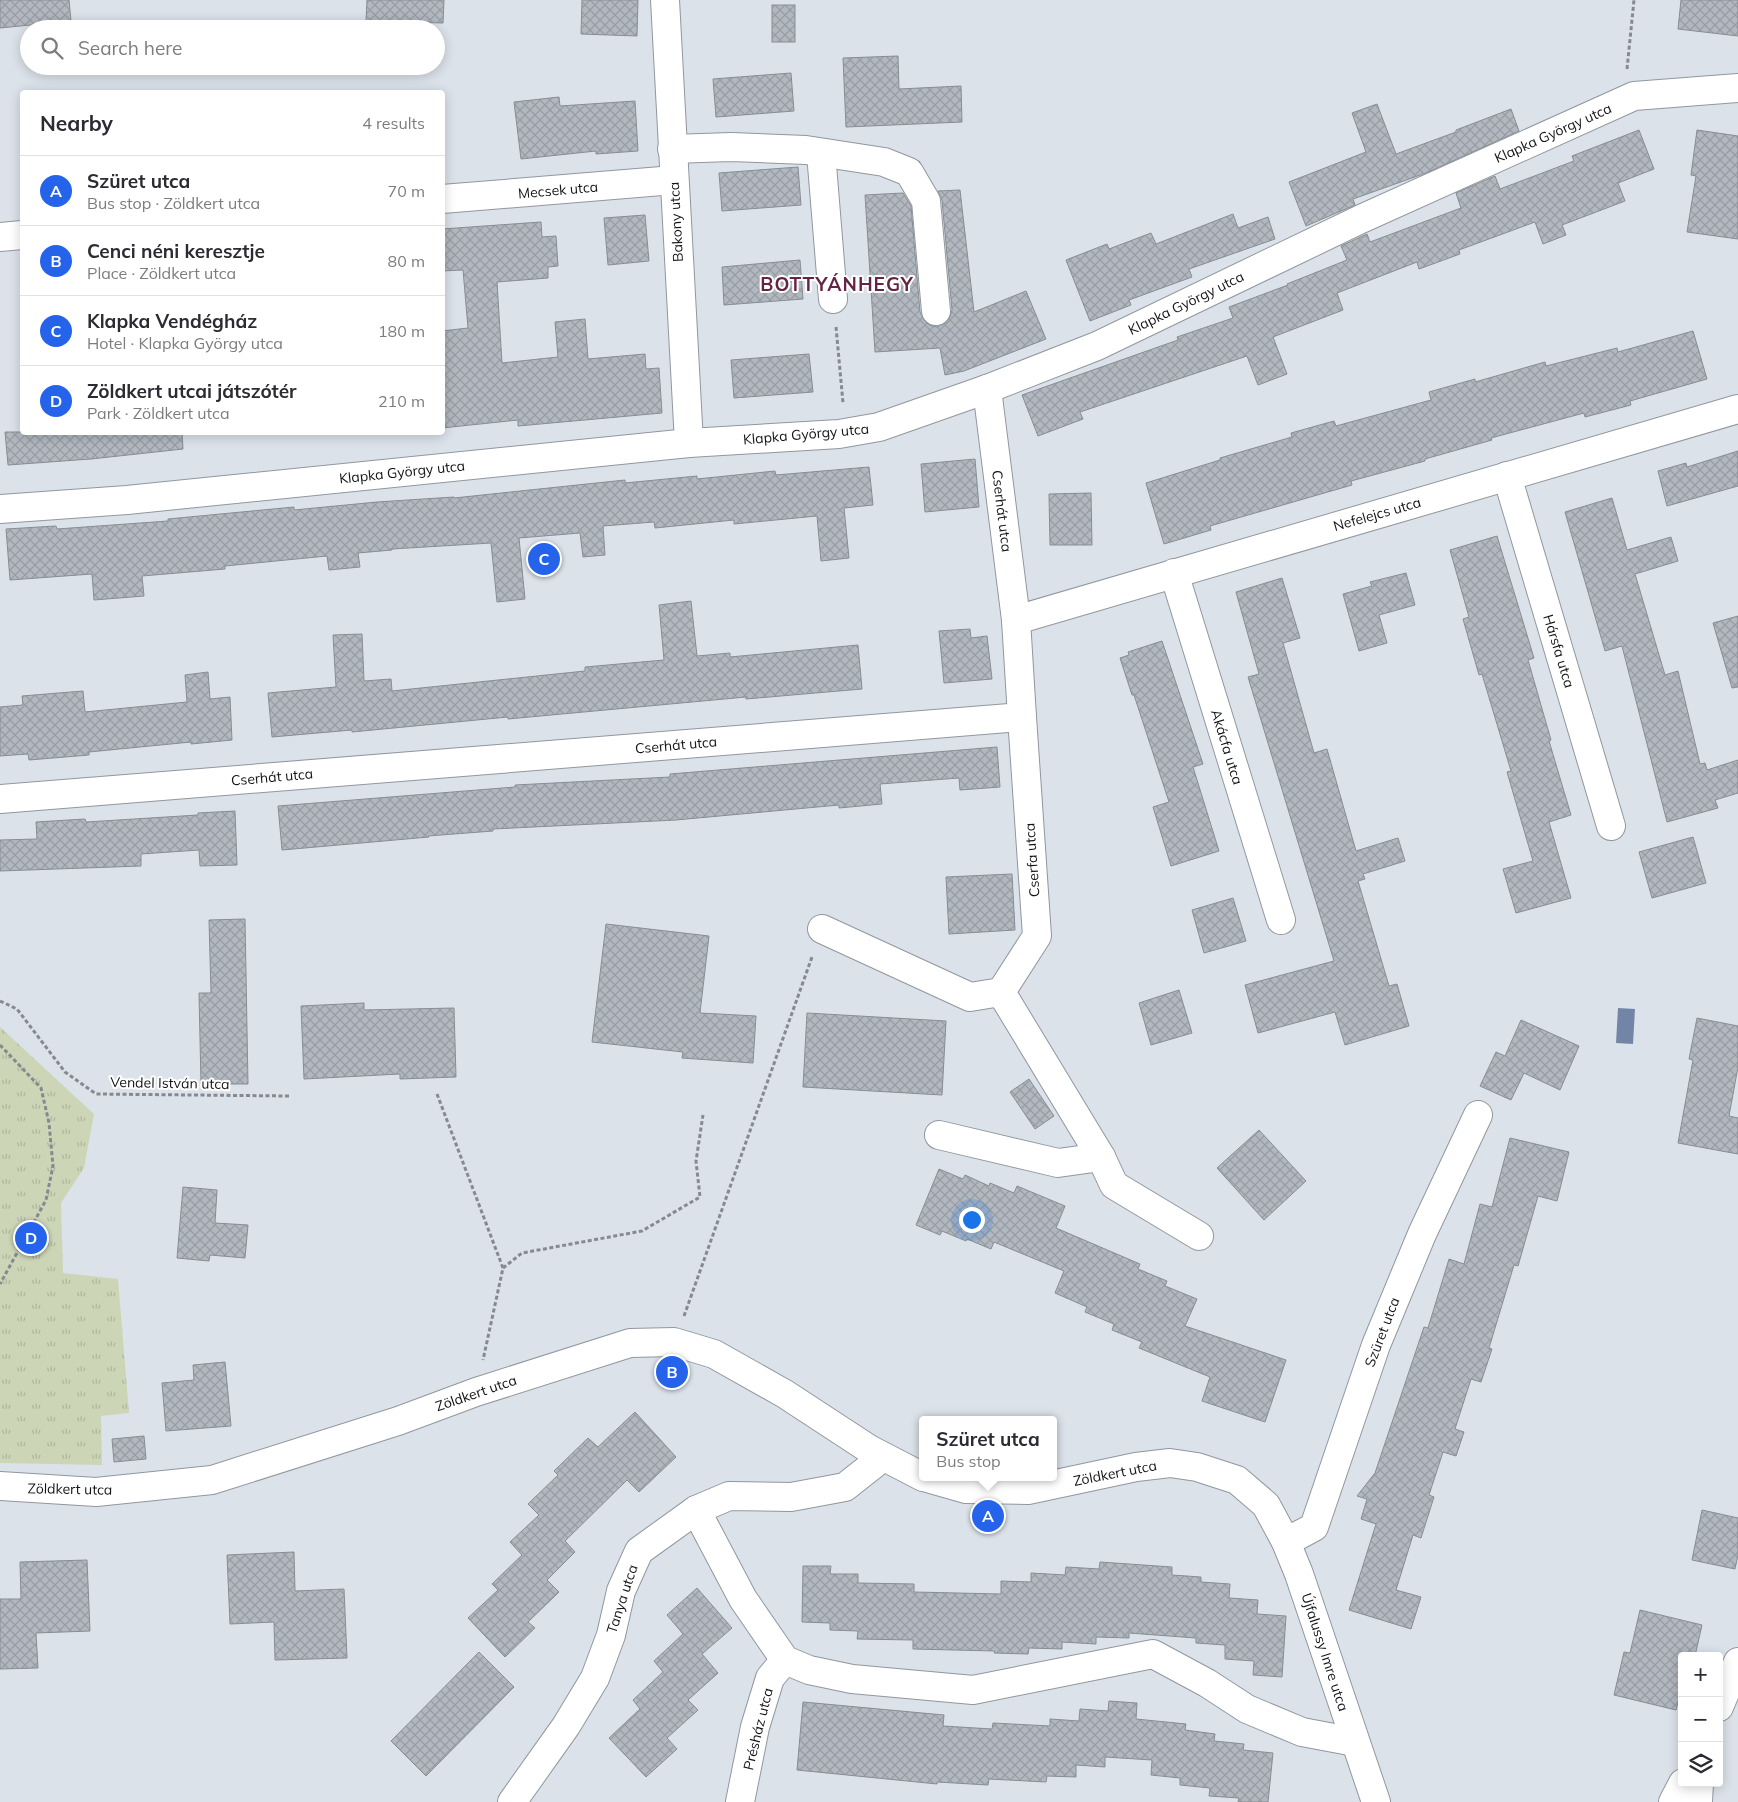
<!DOCTYPE html>
<meta charset="utf-8">
<style>
body{margin:0;font-family:Mulish,sans-serif;background:#f2f2f3;color:#2b2b33}
.controls{position:absolute;right:15px;bottom:15px;display:grid;overflow:hidden;border-radius:5px;box-shadow:0 2px 12px #0003}
.controls button{width:45px;height:45px;display:grid;place-items:center;padding:0;border:0;border-bottom:1px solid #e1e1e2;background:#fff;color:#2b2b33;font:25px sans-serif}
.you{position:absolute;left:971px;top:1219px;width:18px;height:18px;margin:-12px;border:4px solid #fff;border-radius:50%;background:#1a73e8;box-shadow:0 0 0 8px #1a73e833}
.badge{display:grid;place-items:center;width:32px;height:32px;border-radius:50%;background:#2563eb;color:#fff;font-size:16px;font-weight:700}
.pin{position:absolute;translate:-50% -50%;border:2px solid #fff;box-shadow:0 1px 5px #0006}
.popup{position:absolute;left:919px;top:1416px;width:138px;height:65px;box-sizing:border-box;display:grid;place-content:center;border-radius:5px;background:#fff;filter:drop-shadow(0 1px 4px #0005);font-size:16px;white-space:nowrap;color:#7c7c81}
.popup b{font-size:19px;color:#2b2b33}
.popup::after{content:'';position:absolute;left:50%;top:100%;margin-left:-10px;border:10px solid transparent;border-top-color:#fff}
.list{margin:0;padding:0;list-style:none}
h2{display:flex;justify-content:space-between;align-items:center;height:65px;margin:0;padding:0 20px;font-size:21px}
h2 small{font-size:16px;font-weight:400;color:#7c7c81}
.list li{display:grid;grid-template-columns:32px 1fr auto;gap:15px;align-items:center;box-sizing:border-box;height:70px;padding:0 20px;border-top:1px solid #e1e1e2}
.list b{display:block;font-size:19px;white-space:nowrap}
.list p{margin:0;font-size:16px;white-space:nowrap;color:#7c7c81}
.list em{font-size:16px;font-style:normal;color:#7c7c81}
.icon{flex:none;width:28px;height:28px;fill:none;stroke:currentColor;stroke-width:2;stroke-linecap:round;stroke-linejoin:round}
.map{position:relative;flex:none;width:1738px;height:1802px;overflow:hidden}
.search{position:absolute;background:#fff;box-shadow:0 2px 12px #0003;left:20px;top:20px;width:425px;height:55px;display:flex;align-items:center;gap:12px;box-sizing:border-box;padding:0 18px;border-radius:28px;color:#7c7c81;font-size:19px}
.panel{position:absolute;background:#fff;box-shadow:0 2px 12px #0003;left:20px;top:90px;width:425px;height:345px;border-radius:5px}
.map>svg:first-child{display:block}
.park{fill:url(#park-tufts)}
.water{fill:#7285a6}
.building{fill:url(#building-cross-hatch);stroke:#868d93}
.lines{fill:none;stroke-linecap:round;stroke-linejoin:round}
.minor-casing{stroke:#91979e;stroke-width:30}
.path{stroke:#868a90;stroke-width:3;stroke-dasharray:4 2.5;stroke-linecap:butt}
.minor{stroke:#fff;stroke-width:28}
.labels{text-anchor:middle;stroke-width:4;stroke-linejoin:round;paint-order:stroke}
.street-label{font-size:14px;fill:#121417;stroke:#fff}
.district-label{font-size:19px;font-weight:bold;letter-spacing:1px;fill:#652444;stroke:#fff}
</style>
<div class="map">
<svg width="1738" height="1802" viewBox="0 0 1738 1802">
<defs>
<pattern id="park-tufts" width="24" height="20" patternUnits="userSpaceOnUse" patternTransform="scale(1.25)"><rect width="24" height="20" fill="#cdd5b7"/><path d="M3 7l-1-3M5 7V3M7 7l1-3M15 17l-1-3M17 17v-4M19 17l1-3" fill="none" stroke="#afb69d"/></pattern>
<pattern id="building-cross-hatch" width="8" height="8" patternUnits="userSpaceOnUse" patternTransform="scale(1.25)"><rect width="8" height="8" fill="#b2b8bf"/><path d="M0 0l8 8M0 8l8-8" fill="none" stroke="#989da3"/></pattern>
</defs>
<rect width="100%" height="100%" fill="#dce2ea"/>
<path class="park" d="M 0,1027 L 94,1114 L 84,1168 L 61,1203 L 63,1273 L 118,1279 L 129,1413 L 101,1416 L 102,1465 L 0,1463 Z"/>
<path class="water" d="M 1618,1008 L 1635,1009 L 1633,1044 L 1616,1043 Z"/>
<g class="building">
<path d="M 0,0 L 69,0 L 71,21 L 0,28 Z"/>
<path d="M 367,0 L 444,0 L 443,23 L 366,21 Z"/>
<path d="M 582,0 L 638,0 L 637,36 L 581,34 Z"/>
<path d="M 1681,0 L 1738,0 L 1738,36 L 1678,29 Z"/>
<rect x="772" y="5" width="23" height="37"/>
<path d="M 898,56 L 899,89 L 961,86 L 962,122 L 846,127 L 843,58 Z"/>
<path d="M 791,73 L 794,111 L 716,117 L 713,79 Z"/>
<path d="M 559,97 L 560,106 L 635,101 L 638,151 L 596,154 L 596,151 L 521,159 L 514,102 Z"/>
<path d="M 1377,104 L 1396,154 L 1456,132 L 1456,130 L 1511,109 L 1519,131 L 1426,173 L 1353,199 L 1355,205 L 1306,226 L 1289,182 L 1366,152 L 1352,113 Z"/>
<path d="M 1639,130 L 1654,169 L 1618,183 L 1625,201 L 1562,225 L 1566,235 L 1543,244 L 1535,222 L 1459,250 L 1460,254 L 1419,269 L 1417,262 L 1337,293 L 1343,310 L 1273,337 L 1287,374 L 1258,385 L 1247,356 L 1080,412 L 1083,419 L 1038,436 L 1022,395 L 1178,340 L 1177,337 L 1233,318 L 1229,307 L 1288,285 L 1287,284 L 1347,260 L 1341,246 L 1367,234 L 1370,242 L 1461,208 L 1456,193 L 1495,176 L 1500,189 L 1574,161 L 1572,156 Z"/>
<path d="M 1697,130 L 1738,136 L 1738,239 L 1687,232 L 1696,176 L 1691,175 Z"/>
<path d="M 798,167 L 801,205 L 722,211 L 719,173 Z"/>
<path d="M 960,190 L 974,312 L 1026,291 L 1046,339 L 964,371 L 945,375 L 940,348 L 875,352 L 865,195 L 903,193 L 911,206 L 920,312 L 924,320 L 929,325 L 937,327 L 945,323 L 950,317 L 952,310 L 942,200 L 938,191 Z"/>
<path d="M 1233,214 L 1238,228 L 1268,217 L 1275,239 L 1189,269 L 1192,277 L 1129,300 L 1131,305 L 1090,321 L 1066,260 L 1107,244 L 1109,249 L 1151,233 L 1156,244 Z"/>
<path d="M 645,215 L 649,261 L 608,265 L 604,218 Z"/>
<path d="M 541,222 L 542,237 L 556,236 L 558,266 L 548,267 L 548,278 L 497,282 L 502,363 L 558,357 L 555,322 L 585,319 L 588,359 L 645,354 L 646,369 L 659,368 L 662,413 L 518,426 L 518,420 L 442,428 L 442,331 L 468,328 L 463,270 L 442,271 L 442,229 Z"/>
<path d="M 800,260 L 803,299 L 724,305 L 722,267 Z"/>
<path d="M 1693,331 L 1707,379 L 1630,401 L 1631,405 L 1585,417 L 1584,413 L 1491,438 L 1492,440 L 1425,459 L 1425,461 L 1351,481 L 1352,485 L 1210,526 L 1211,530 L 1164,544 L 1146,483 L 1220,460 L 1220,458 L 1292,437 L 1291,433 L 1334,421 L 1336,426 L 1431,400 L 1429,392 L 1475,379 L 1475,382 L 1545,362 L 1546,366 L 1617,348 L 1618,352 Z"/>
<path d="M 809,354 L 813,392 L 734,398 L 731,360 Z"/>
<path d="M 5,432 L 182,432 L 183,449 L 91,459 L 8,465 Z"/>
<path d="M 1738,451 L 1738,486 L 1667,506 L 1658,471 L 1686,463 L 1687,467 Z"/>
<path d="M 975,459 L 979,507 L 925,512 L 921,464 Z"/>
<path d="M 869,467 L 873,505 L 844,508 L 849,558 L 821,561 L 817,516 L 734,524 L 734,520 L 655,528 L 654,522 L 603,526 L 605,555 L 583,557 L 580,533 L 519,538 L 525,599 L 497,602 L 491,543 L 392,549 L 392,550 L 358,553 L 360,567 L 329,570 L 327,556 L 225,566 L 225,569 L 142,576 L 144,596 L 94,600 L 92,574 L 10,580 L 6,529 L 56,526 L 57,529 L 168,521 L 168,519 L 294,507 L 294,510 L 377,502 L 454,497 L 454,498 L 625,480 L 625,483 L 697,476 L 697,479 L 775,471 L 776,475 Z"/>
<path d="M 1091,493 L 1092,545 L 1050,545 L 1049,494 Z"/>
<path d="M 1612,498 L 1627,550 L 1671,537 L 1678,561 L 1635,574 L 1665,675 L 1678,671 L 1700,764 L 1705,763 L 1707,770 L 1738,760 L 1738,793 L 1715,800 L 1718,808 L 1667,822 L 1622,646 L 1605,651 L 1565,512 Z"/>
<path d="M 1497,536 L 1534,658 L 1528,660 L 1551,740 L 1549,741 L 1571,815 L 1549,822 L 1571,898 L 1516,913 L 1503,869 L 1533,861 L 1507,772 L 1511,771 L 1482,674 L 1479,675 L 1463,619 L 1469,617 L 1450,550 Z"/>
<path d="M 1406,573 L 1415,605 L 1379,615 L 1387,643 L 1359,651 L 1343,594 L 1372,586 L 1370,582 Z"/>
<path d="M 1282,578 L 1300,638 L 1283,643 L 1314,753 L 1327,749 L 1356,851 L 1398,838 L 1405,861 L 1363,874 L 1365,879 L 1358,881 L 1389,986 L 1397,984 L 1409,1026 L 1345,1045 L 1335,1012 L 1258,1033 L 1245,985 L 1334,961 L 1248,677 L 1259,674 L 1236,592 Z"/>
<path d="M 691,601 L 697,656 L 730,653 L 730,657 L 858,645 L 862,689 L 746,699 L 746,697 L 508,719 L 508,717 L 352,732 L 352,730 L 272,737 L 268,693 L 336,687 L 333,635 L 362,634 L 364,681 L 391,679 L 392,691 L 585,671 L 585,667 L 664,660 L 659,605 Z"/>
<path d="M 1738,616 L 1738,687 L 1732,688 L 1713,623 Z"/>
<path d="M 970,629 L 971,638 L 987,636 L 992,679 L 944,683 L 939,631 Z"/>
<path d="M 1162,641 L 1203,764 L 1193,767 L 1219,851 L 1171,866 L 1153,807 L 1169,802 L 1134,695 L 1132,695 L 1120,658 L 1129,655 L 1128,652 Z"/>
<path d="M 208,672 L 210,699 L 230,697 L 232,740 L 191,744 L 191,742 L 89,752 L 89,755 L 29,760 L 28,754 L 0,756 L 0,707 L 23,705 L 22,696 L 83,691 L 85,712 L 187,702 L 185,675 Z"/>
<path d="M 997,747 L 1000,787 L 960,790 L 959,778 L 880,784 L 882,804 L 839,808 L 839,805 L 676,820 L 493,829 L 493,831 L 428,836 L 429,837 L 282,850 L 278,806 L 515,787 L 515,785 L 670,777 L 670,774 Z"/>
<path d="M 235,811 L 237,865 L 200,866 L 199,850 L 141,854 L 141,866 L 0,871 L 0,840 L 37,839 L 36,822 L 85,819 L 86,822 L 198,815 L 198,813 Z"/>
<path d="M 1693,837 L 1706,883 L 1652,898 L 1639,852 Z"/>
<path d="M 1012,874 L 1015,930 L 949,934 L 946,877 Z"/>
<path d="M 1233,898 L 1246,941 L 1204,953 L 1192,910 Z"/>
<path d="M 245,919 L 248,1084 L 201,1084 L 199,993 L 211,993 L 209,920 Z"/>
<path d="M 606,924 L 709,936 L 700,1013 L 756,1016 L 753,1063 L 682,1058 L 683,1052 L 592,1042 Z"/>
<path d="M 1179,990 L 1192,1033 L 1151,1045 L 1139,1003 Z"/>
<path d="M 364,1003 L 364,1010 L 454,1008 L 456,1077 L 400,1079 L 400,1074 L 304,1079 L 301,1006 Z"/>
<path d="M 807,1013 L 946,1021 L 942,1095 L 803,1087 Z"/>
<path d="M 1697,1018 L 1738,1026 L 1738,1067 L 1729,1116 L 1738,1118 L 1738,1154 L 1678,1143 L 1693,1060 L 1689,1059 Z"/>
<path d="M 1521,1020 L 1579,1046 L 1560,1090 L 1524,1073 L 1511,1100 L 1480,1086 L 1496,1052 L 1505,1056 Z"/>
<path d="M 1029,1079 L 1054,1116 L 1035,1129 L 1010,1092 Z"/>
<path d="M 1259,1130 L 1306,1181 L 1264,1220 L 1217,1168 Z"/>
<path d="M 1510,1138 L 1569,1152 L 1557,1201 L 1538,1196 L 1518,1266 L 1514,1265 L 1489,1348 L 1492,1349 L 1481,1382 L 1471,1379 L 1455,1429 L 1464,1432 L 1456,1456 L 1443,1452 L 1429,1495 L 1434,1497 L 1421,1538 L 1413,1535 L 1396,1590 L 1421,1597 L 1411,1629 L 1349,1610 L 1376,1524 L 1361,1519 L 1367,1499 L 1357,1496 L 1375,1473 L 1424,1327 L 1428,1328 L 1449,1259 L 1464,1264 L 1480,1204 L 1492,1207 Z"/>
<path d="M 939,1169 L 963,1179 L 965,1175 L 989,1186 L 990,1183 L 1014,1193 L 1017,1186 L 1065,1206 L 1056,1228 L 1140,1264 L 1138,1269 L 1167,1281 L 1165,1286 L 1197,1299 L 1185,1326 L 1286,1360 L 1265,1422 L 1202,1401 L 1210,1377 L 1139,1348 L 1142,1342 L 1112,1330 L 1114,1324 L 1085,1312 L 1087,1307 L 1055,1293 L 1064,1271 L 994,1242 L 991,1249 L 967,1239 L 966,1241 L 942,1231 L 940,1235 L 916,1225 Z"/>
<path d="M 183,1187 L 217,1190 L 215,1223 L 248,1225 L 245,1258 L 210,1255 L 209,1261 L 177,1258 Z"/>
<path d="M 225,1362 L 231,1426 L 166,1431 L 162,1383 L 194,1380 L 193,1365 Z"/>
<path d="M 635,1412 L 676,1457 L 639,1492 L 627,1480 L 565,1541 L 575,1552 L 547,1580 L 559,1592 L 528,1622 L 535,1628 L 505,1657 L 468,1618 L 498,1590 L 492,1584 L 522,1555 L 510,1542 L 539,1515 L 528,1504 L 558,1475 L 554,1471 L 588,1438 L 598,1447 Z"/>
<path d="M 144,1436 L 146,1459 L 114,1462 L 112,1439 Z"/>
<path d="M 1702,1510 L 1738,1518 L 1738,1555 L 1735,1569 L 1692,1560 Z"/>
<path d="M 294,1552 L 295,1591 L 344,1589 L 347,1658 L 275,1660 L 274,1622 L 230,1624 L 227,1555 Z"/>
<path d="M 87,1560 L 90,1631 L 36,1633 L 38,1668 L 0,1669 L 0,1599 L 21,1599 L 20,1562 Z"/>
<path d="M 1100,1562 L 1172,1567 L 1172,1575 L 1201,1577 L 1201,1582 L 1230,1584 L 1229,1598 L 1258,1600 L 1257,1614 L 1286,1616 L 1282,1677 L 1253,1675 L 1254,1661 L 1225,1659 L 1225,1645 L 1196,1643 L 1196,1638 L 1129,1633 L 1129,1638 L 1096,1637 L 1096,1644 L 1062,1642 L 1062,1649 L 1029,1648 L 1028,1654 L 994,1653 L 995,1651 L 913,1649 L 913,1640 L 857,1639 L 858,1631 L 830,1630 L 830,1623 L 802,1622 L 803,1566 L 831,1566 L 830,1574 L 858,1574 L 858,1583 L 914,1584 L 914,1592 L 1001,1594 L 1001,1581 L 1031,1582 L 1031,1573 L 1065,1575 L 1066,1567 L 1099,1569 Z"/>
<path d="M 697,1588 L 732,1628 L 702,1654 L 718,1673 L 688,1700 L 698,1710 L 667,1738 L 677,1749 L 646,1777 L 609,1738 L 640,1709 L 633,1700 L 663,1672 L 654,1661 L 683,1634 L 667,1615 Z"/>
<path d="M 1640,1610 L 1702,1625 L 1695,1656 L 1682,1656 L 1682,1686 L 1676,1710 L 1614,1695 L 1624,1652 L 1630,1653 Z"/>
<path d="M 479,1652 L 514,1687 L 426,1776 L 391,1741 Z"/>
<path d="M 1109,1701 L 1137,1703 L 1136,1719 L 1186,1724 L 1185,1730 L 1215,1734 L 1214,1741 L 1244,1744 L 1243,1750 L 1273,1753 L 1268,1802 L 1238,1802 L 1239,1798 L 1209,1796 L 1210,1788 L 1180,1785 L 1180,1778 L 1151,1775 L 1152,1760 L 1105,1757 L 1105,1767 L 1076,1765 L 1076,1777 L 1047,1776 L 1046,1782 L 989,1779 L 988,1785 L 937,1782 L 937,1784 L 797,1770 L 803,1702 L 944,1715 L 943,1726 L 992,1729 L 993,1723 L 1050,1726 L 1050,1719 L 1079,1721 L 1080,1709 L 1108,1711 Z"/>
</g>
<g class="lines">
<g class="minor-casing">
<g id="minor">
<path d="M 665,0 L 689,443"/>
<path d="M 672,149 L 731,147 L 806,150 L 884,162 L 909,172 L 926,201 L 936,311"/>
<path d="M 821,153 L 833,299"/>
<path d="M 442,199 L 674,180"/>
<path d="M 0,237 L 22,235"/>
<path d="M 1507,476 L 1611,826"/>
<path d="M 0,509 L 127,500 L 689,443 L 839,434 L 879,427 L 987,389 L 1097,346 L 1361,219 L 1634,96 L 1738,88"/>
<path d="M 1174,573 L 1281,920"/>
<path d="M 1016,620 L 1738,409"/>
<path d="M 1022,717 L 1037,936 L 1001,992 L 1101,1157 L 1114,1185 L 1199,1236"/>
<path d="M 0,799 L 1022,717 L 1016,620 L 987,389"/>
<path d="M 822,929 L 970,997 L 1001,992"/>
<path d="M 939,1135 L 1058,1163 L 1101,1157"/>
<path d="M 924,1477 L 966,1489 L 1028,1490 L 1136,1467 L 1170,1463 L 1197,1467 L 1237,1480 L 1266,1505 L 1286,1542 L 1299,1574 L 1376,1802"/>
<path d="M 0,1486 L 96,1492 L 212,1480 L 398,1421 L 476,1392 L 630,1343 L 674,1342 L 714,1354 L 785,1394 L 869,1449 L 923,1477"/>
<path d="M 696,1510 L 743,1599 L 785,1660 L 809,1670 L 852,1679 L 973,1690 L 1153,1654 L 1207,1683 L 1247,1709 L 1302,1732 L 1355,1742"/>
<path d="M 1286,1542 L 1314,1527 L 1376,1345 L 1422,1234 L 1478,1115"/>
<path d="M 1719,1707 L 1738,1662"/>
<path d="M 512,1802 L 566,1726 L 595,1678 L 611,1635 L 621,1591 L 639,1551 L 696,1510 L 729,1496 L 791,1497 L 845,1487 L 883,1457"/>
<path d="M 740,1802 L 755,1727 L 770,1678 L 785,1660"/>
<path d="M 1673,1802 L 1683,1783"/>
<path d="M 1698,1802 L 1699,1783"/>
</g>
</g>
<g class="path">
<path d="M 1627,69 L 1634,0"/>
<path d="M 836,327 L 843,403"/>
<path d="M 0,1001 L 17,1009 L 65,1072 L 96,1094 L 290,1096"/>
<path d="M 0,1045 L 41,1088 L 49,1123 L 53,1166 L 46,1200 L 0,1284"/>
<path d="M 437,1094 L 503,1268 L 483,1360"/>
<path d="M 503,1268 L 522,1253 L 642,1231 L 700,1197 L 696,1161 L 703,1115"/>
<path d="M 684,1316 L 812,957"/>
</g>
<use href="#minor" class="minor"/>
</g>
<g class="labels">
<g class="street-label">
<text transform="translate(1553 133) rotate(-24)" y="5">Klapka György utca</text>
<text transform="translate(558 190) rotate(-5)" y="5">Mecsek utca</text>
<text transform="translate(676 222) rotate(-93)" y="5">Bakony utca</text>
<text transform="translate(1186 303) rotate(-26)" y="5">Klapka György utca</text>
<text transform="translate(806 434) rotate(-5)" y="5">Klapka György utca</text>
<text transform="translate(402 472) rotate(-6)" y="5">Klapka György utca</text>
<text transform="translate(1002 511) rotate(83)" y="5">Cserhát utca</text>
<text transform="translate(1377 514) rotate(-16)" y="5">Nefelejcs utca</text>
<text transform="translate(1559 651) rotate(73)" y="5">Hársfa utca</text>
<text transform="translate(676 745) rotate(-5)" y="5">Cserhát utca</text>
<text transform="translate(1227 747) rotate(73)" y="5">Akácfa utca</text>
<text transform="translate(272 777) rotate(-5)" y="5">Cserhát utca</text>
<text transform="translate(1032 860) rotate(-94)" y="5">Cserfa utca</text>
<text transform="translate(170 1083) rotate(1)" y="5">Vendel István utca</text>
<text transform="translate(1382 1332) rotate(-69)" y="5">Szüret utca</text>
<text transform="translate(476 1393) rotate(-19)" y="5">Zöldkert utca</text>
<text transform="translate(1115 1473) rotate(-11)" y="5">Zöldkert utca</text>
<text transform="translate(70 1489) rotate(1)" y="5">Zöldkert utca</text>
<text transform="translate(622 1599) rotate(-72)" y="5">Tanya utca</text>
<text transform="translate(1325 1652) rotate(72)" y="5">Újfalussy Imre utca</text>
<text transform="translate(758 1729) rotate(-76)" y="5">Présház utca</text>
</g>
<g class="district-label">
<text x="837" y="291">BOTTYÁNHEGY</text>
</g>
</g>
</svg>
<div class="controls">
<button>+</button>
<button>−</button>
<button><svg class="icon" aria-label="layers" viewBox="0 0 24 24"><path d="M12 4l9 5-9 5-9-5zM3 14l9 5 9-5"/></svg></button>
</div>
<div class="you"></div>
<div class="pin badge" style="left:988px;top:1516px">A</div>
<div class="popup"><b>Szüret utca</b>Bus stop</div>
<div class="pin badge" style="left:672px;top:1372px">B</div>
<div class="pin badge" style="left:544px;top:559px">C</div>
<div class="pin badge" style="left:31px;top:1238px">D</div>
<div class="search"><svg class="icon" aria-label="search" viewBox="0 0 24 24"><circle cx="10" cy="10" r="6"/><path d="M15 15l6 6"/></svg>Search here</div>
<section class="panel">
<h2>Nearby<small>4 results</small></h2>
<ul class="list">
<li><span class="badge">A</span><div><b>Szüret utca</b><p>Bus stop · Zöldkert utca</p></div><em>70 m</em></li>
<li><span class="badge">B</span><div><b>Cenci néni keresztje</b><p>Place · Zöldkert utca</p></div><em>80 m</em></li>
<li><span class="badge">C</span><div><b>Klapka Vendégház</b><p>Hotel · Klapka György utca</p></div><em>180 m</em></li>
<li><span class="badge">D</span><div><b>Zöldkert utcai játszótér</b><p>Park · Zöldkert utca</p></div><em>210 m</em></li>
</ul>
</section>
</div>
